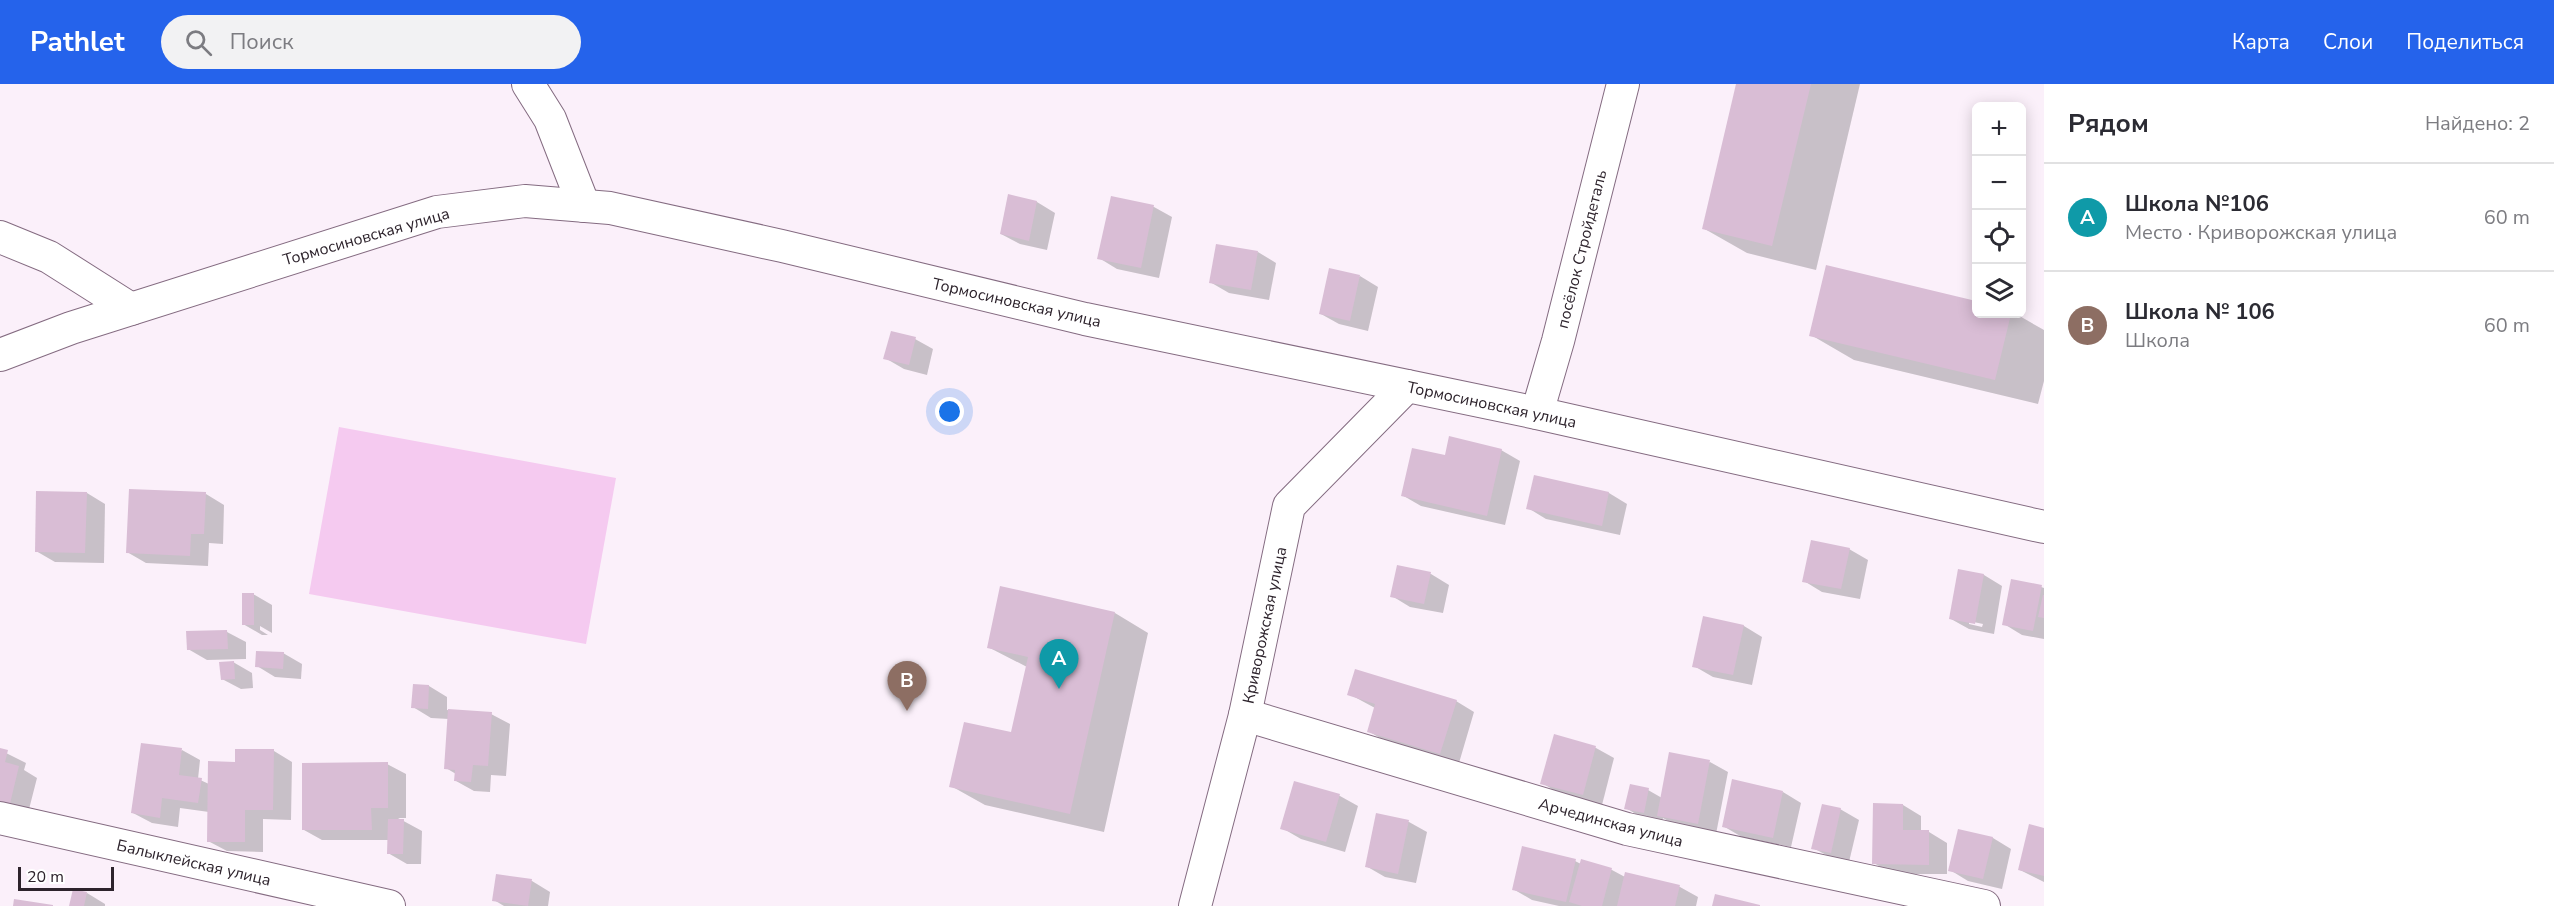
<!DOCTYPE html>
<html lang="ru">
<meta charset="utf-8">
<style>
body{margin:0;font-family:"Nunito Sans",sans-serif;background:#f2f2f3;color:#2b2b33}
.controls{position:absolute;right:18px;top:18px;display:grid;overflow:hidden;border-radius:9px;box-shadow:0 3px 15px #0003}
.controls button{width:54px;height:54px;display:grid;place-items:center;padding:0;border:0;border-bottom:2px solid #e1e1e2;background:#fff;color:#2b2b33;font:30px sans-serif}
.scale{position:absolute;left:18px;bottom:15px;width:96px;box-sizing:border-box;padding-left:6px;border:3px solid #2d232c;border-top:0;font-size:16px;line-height:21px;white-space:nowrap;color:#2d232c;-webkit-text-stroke:4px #fff;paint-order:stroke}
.you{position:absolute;left:950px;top:328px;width:21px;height:21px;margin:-15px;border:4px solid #fff;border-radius:50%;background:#1a73e8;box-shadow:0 0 0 9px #1a73e833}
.badge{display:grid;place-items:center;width:39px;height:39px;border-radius:50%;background:#2563eb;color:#fff;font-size:20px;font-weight:700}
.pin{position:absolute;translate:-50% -50px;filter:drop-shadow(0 2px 3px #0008)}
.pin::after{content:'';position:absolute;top:32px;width:21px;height:18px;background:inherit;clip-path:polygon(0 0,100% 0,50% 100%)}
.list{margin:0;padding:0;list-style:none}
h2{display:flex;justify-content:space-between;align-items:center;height:78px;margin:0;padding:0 24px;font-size:26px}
h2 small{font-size:20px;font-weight:400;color:#7c7c81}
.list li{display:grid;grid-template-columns:39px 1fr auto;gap:18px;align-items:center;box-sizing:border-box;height:108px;padding:0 24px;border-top:2px solid #e1e1e2}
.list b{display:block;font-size:22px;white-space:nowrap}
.list p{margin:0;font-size:20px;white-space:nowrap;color:#7c7c81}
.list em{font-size:20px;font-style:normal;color:#7c7c81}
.icon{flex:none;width:33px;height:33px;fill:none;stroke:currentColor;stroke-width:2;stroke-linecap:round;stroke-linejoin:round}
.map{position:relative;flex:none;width:2044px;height:822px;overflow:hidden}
header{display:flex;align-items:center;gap:36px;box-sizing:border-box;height:84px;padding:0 30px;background:#2563eb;color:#fff}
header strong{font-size:28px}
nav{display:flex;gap:33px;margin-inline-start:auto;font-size:21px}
.search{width:420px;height:54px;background:#f2f2f3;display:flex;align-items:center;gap:15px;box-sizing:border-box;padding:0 21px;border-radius:33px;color:#7c7c81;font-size:22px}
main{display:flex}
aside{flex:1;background:#fff}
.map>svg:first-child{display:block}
.green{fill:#f5caf0}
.shadow{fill:#0003;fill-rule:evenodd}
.building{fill:#d9bdd5}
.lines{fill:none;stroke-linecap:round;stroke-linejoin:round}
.street-casing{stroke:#846b81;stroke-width:34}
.street{stroke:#fff;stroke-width:32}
.labels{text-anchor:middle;stroke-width:5;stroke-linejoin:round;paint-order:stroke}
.street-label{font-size:16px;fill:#2d232c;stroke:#fff}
</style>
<header>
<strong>Pathlet</strong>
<div class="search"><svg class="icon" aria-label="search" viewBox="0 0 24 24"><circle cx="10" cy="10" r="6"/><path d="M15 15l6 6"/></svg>Поиск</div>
<nav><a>Карта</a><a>Слои</a><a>Поделиться</a></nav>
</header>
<main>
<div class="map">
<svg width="2044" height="822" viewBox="0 0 2044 822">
<rect width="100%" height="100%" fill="#fbf0fa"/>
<path class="green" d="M 339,343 L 616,394 L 586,560 L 309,510 Z"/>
<g class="shadow">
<path d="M 1738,0 L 1860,0 L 1816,186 L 1747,169 L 1703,144 Z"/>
<path d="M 1010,112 L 1037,118 L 1055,129 L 1047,166 L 1020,160 L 1001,150 Z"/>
<path d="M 1112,113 L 1154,123 L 1172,133 L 1159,194 L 1117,185 L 1099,174 Z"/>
<path d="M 1258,168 L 1276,179 L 1269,216 L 1229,209 L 1210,198 Z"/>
<path d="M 1827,183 L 1976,219 L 1976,230 L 2016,230 L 2044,246 L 2044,297 L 2038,320 L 1854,276 L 1811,251 Z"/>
<path d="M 1360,192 L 1378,203 L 1368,247 L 1339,240 L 1321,230 Z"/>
<path d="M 915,255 L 933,265 L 927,291 L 904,285 L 885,274 Z"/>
<path d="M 1501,366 L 1520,377 L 1505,441 L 1421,422 L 1402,411 L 1446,373 Z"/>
<path d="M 1535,393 L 1609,409 L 1627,420 L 1620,451 L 1546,435 L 1528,424 Z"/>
<path d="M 87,409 L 105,420 L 104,479 L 55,478 L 36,467 Z"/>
<path d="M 206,410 L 224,421 L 223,460 L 209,459 L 208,482 L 146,479 L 127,468 Z"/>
<path d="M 1849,465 L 1868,476 L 1860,515 L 1822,508 L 1804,497 Z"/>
<path d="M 1398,483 L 1431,490 L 1449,501 L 1443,529 L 1410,523 L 1392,512 Z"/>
<path d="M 1960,487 L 1984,491 L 2002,502 L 1994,550 L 1969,545 L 1951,535 ZM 1969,537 L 1983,540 L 1982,543 L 1969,540 Z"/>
<path d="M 2041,503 L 2044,504 L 2044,555 L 2022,551 L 2004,540 Z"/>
<path d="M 253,510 L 272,521 L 272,549 L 260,542 L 260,546 L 268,551 L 262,551 L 243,540 Z"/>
<path d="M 1115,529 L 1148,549 L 1104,748 L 985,721 L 951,702 L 1012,650 L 1027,583 L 988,563 Z"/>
<path d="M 1705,534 L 1744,542 L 1762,553 L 1752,601 L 1713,593 L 1694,582 Z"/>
<path d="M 227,548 L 246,558 L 246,575 L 207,576 L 188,565 Z"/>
<path d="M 283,569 L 302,580 L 301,595 L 275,593 L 257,582 Z"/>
<path d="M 233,578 L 252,589 L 253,604 L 241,605 L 222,595 Z"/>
<path d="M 414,602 L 429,602 L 447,613 L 447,626 L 491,630 L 510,640 L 506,692 L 491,691 L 490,708 L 474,707 L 456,697 L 456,690 L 446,684 L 449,635 L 431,634 L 413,623 Z"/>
<path d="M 1349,610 L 1456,617 L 1474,628 L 1459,679 L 1387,658 L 1368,647 L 1375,624 Z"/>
<path d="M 1555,652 L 1596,664 L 1614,674 L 1602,721 L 1560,710 L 1542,699 Z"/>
<path d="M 0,666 L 26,679 L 24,686 L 37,694 L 26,737 L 0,730 Z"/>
<path d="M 182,666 L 200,676 L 198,695 L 209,700 L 237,679 L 274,667 L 292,678 L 291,736 L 263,735 L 263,768 L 227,767 L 208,757 L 209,728 L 180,724 L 178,743 L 152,739 L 133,729 Z"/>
<path d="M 1710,678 L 1728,688 L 1716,750 L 1677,742 L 1663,734 L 1662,738 L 1644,735 L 1626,724 L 1648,706 L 1662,714 Z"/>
<path d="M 387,680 L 406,690 L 406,734 L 398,734 L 422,747 L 421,780 L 407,780 L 388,769 L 389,756 L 322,756 L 304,746 Z"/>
<path d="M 1296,699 L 1340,712 L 1358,722 L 1345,768 L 1301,755 L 1282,744 Z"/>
<path d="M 1783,708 L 1801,719 L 1791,763 L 1742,753 L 1723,742 Z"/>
<path d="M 1903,721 L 1921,732 L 1921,748 L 1929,748 L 1947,759 L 1947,790 L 1892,790 L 1874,779 Z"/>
<path d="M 1840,725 L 1859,736 L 1849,778 L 1832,774 L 1813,764 Z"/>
<path d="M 1378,731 L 1409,738 L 1427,748 L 1416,799 L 1385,793 L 1366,782 Z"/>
<path d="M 2044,745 L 2044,798 L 2020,786 Z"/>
<path d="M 1959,747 L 1993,754 L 2011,765 L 2002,805 L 1968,797 L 1950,786 Z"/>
<path d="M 1575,777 L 1581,780 L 1582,777 L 1612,786 L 1625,793 L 1626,790 L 1680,803 L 1698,813 L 1696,822 L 1559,822 L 1532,816 L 1513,805 Z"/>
<path d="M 498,791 L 532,797 L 550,808 L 548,822 L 504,822 L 494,816 Z"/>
<path d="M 87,809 L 105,820 L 105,822 L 71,822 Z"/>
</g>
<g class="building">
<path d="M 1736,0 L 1811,0 L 1772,162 L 1702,145 Z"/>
<path d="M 1008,110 L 1037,117 L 1029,157 L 1000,150 Z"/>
<path d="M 1111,112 L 1154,121 L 1141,184 L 1097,175 Z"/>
<path d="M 1216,160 L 1258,167 L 1251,206 L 1209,199 Z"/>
<path d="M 1826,181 L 1976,217 L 1976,230 L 2011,230 L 1995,296 L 1809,252 Z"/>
<path d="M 1329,184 L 1360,191 L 1350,237 L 1319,230 Z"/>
<path d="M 891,247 L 916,253 L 909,281 L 883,275 Z"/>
<path d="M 1449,352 L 1502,365 L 1487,432 L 1401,412 L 1412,364 L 1445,371 Z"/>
<path d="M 1534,391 L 1609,408 L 1602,442 L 1526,425 Z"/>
<path d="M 129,405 L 206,408 L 204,450 L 191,450 L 190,472 L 126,469 Z"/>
<path d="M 36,407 L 87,408 L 85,469 L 35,468 Z"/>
<path d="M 1811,456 L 1850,464 L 1841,505 L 1802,498 Z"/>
<path d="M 1397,481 L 1431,488 L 1424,520 L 1390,513 Z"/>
<path d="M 1958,485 L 1984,490 L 1975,540 L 1949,535 Z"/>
<path d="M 2011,495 L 2042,501 L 2033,547 L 2002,541 Z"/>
<path d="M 1000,502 L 1115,528 L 1070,730 L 949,703 L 964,638 L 1011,648 L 1028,573 L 987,564 Z"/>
<rect x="242" y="509" width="12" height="32"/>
<path d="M 2043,511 L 2044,511 L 2044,534 L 2038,533 Z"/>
<path d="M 1703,532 L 1744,541 L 1733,591 L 1692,583 Z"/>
<path d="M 227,546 L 228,565 L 187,566 L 186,547 Z"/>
<path d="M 256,567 L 284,568 L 283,585 L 255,583 Z"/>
<path d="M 234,577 L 235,595 L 221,596 L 219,578 Z"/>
<path d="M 1355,585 L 1457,616 L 1440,670 L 1367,648 L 1375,620 L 1347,611 Z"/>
<path d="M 413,600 L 429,601 L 428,625 L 411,624 Z"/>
<path d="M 448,625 L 492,628 L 488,682 L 473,681 L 471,698 L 454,697 L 455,686 L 444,685 Z"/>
<path d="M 1554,650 L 1596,662 L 1583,711 L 1540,700 Z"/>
<path d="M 141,659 L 182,664 L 179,691 L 202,694 L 198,719 L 162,714 L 160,734 L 131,729 Z"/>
<path d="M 0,664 L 8,666 L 5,678 L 19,682 L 8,728 L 0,726 Z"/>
<path d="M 235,665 L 274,665 L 273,726 L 245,726 L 245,758 L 207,758 L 208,677 L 235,678 Z"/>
<path d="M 1669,668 L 1710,676 L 1698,740 L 1657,732 Z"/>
<path d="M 388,678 L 388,724 L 371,724 L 372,746 L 302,746 L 302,679 Z"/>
<path d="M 1732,695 L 1783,707 L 1773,754 L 1722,743 Z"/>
<path d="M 1294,697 L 1340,710 L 1326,758 L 1280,745 Z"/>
<path d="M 1630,700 L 1649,704 L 1644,729 L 1624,725 Z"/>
<path d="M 1873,719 L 1903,720 L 1903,746 L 1929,746 L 1929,781 L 1872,780 Z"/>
<path d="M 1822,720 L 1841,724 L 1831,769 L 1811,765 Z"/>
<path d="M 1376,729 L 1409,736 L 1398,790 L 1365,783 Z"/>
<path d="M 388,735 L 404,735 L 403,770 L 387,770 Z"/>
<path d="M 2029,740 L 2044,744 L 2044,792 L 2018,786 Z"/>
<path d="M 1958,745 L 1993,753 L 1983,795 L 1948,787 Z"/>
<path d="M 1522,762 L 1576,775 L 1566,818 L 1512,806 Z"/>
<path d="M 1581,775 L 1612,784 L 1602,822 L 1582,822 L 1569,818 Z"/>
<path d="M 1625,788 L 1680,801 L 1675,822 L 1617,822 Z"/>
<path d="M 496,790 L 532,795 L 528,822 L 492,817 Z"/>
<path d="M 73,805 L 87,808 L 84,822 L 69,822 Z"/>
<path d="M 1715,810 L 1760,821 L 1760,822 L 1712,822 Z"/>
<path d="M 14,815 L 53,821 L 53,822 L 13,822 Z"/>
</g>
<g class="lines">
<g class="street-casing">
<g id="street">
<path d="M 528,0 L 550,35 L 584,122"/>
<path d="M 0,153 L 49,173 L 131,225"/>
<path d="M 0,271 L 71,244 L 437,128 L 525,117 L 610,124 L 782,162 L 1085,235 L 1537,329 L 2044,443"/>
<path d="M 1537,329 L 1558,257 L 1623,0"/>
<path d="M 1245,631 L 1627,745 L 1984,822"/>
<path d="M 0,734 L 389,822"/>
<path d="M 1195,822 L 1245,631 L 1289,422 L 1407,302"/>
</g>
</g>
<use href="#street" class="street"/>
</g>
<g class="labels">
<g class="street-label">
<text transform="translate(366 152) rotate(-16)" y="6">Тормосиновская улица</text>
<text transform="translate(1581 165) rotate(-76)" y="6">посёлок Стройдеталь</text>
<text transform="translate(1017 218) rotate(13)" y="6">Тормосиновская улица</text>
<text transform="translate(1492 320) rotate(12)" y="6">Тормосиновская улица</text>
<text transform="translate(1264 541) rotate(-78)" y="6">Криворожская улица</text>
<text transform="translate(1611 738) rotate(15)" y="6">Арчединская улица</text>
<text transform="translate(194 778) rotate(13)" y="6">Балыклейская улица</text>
</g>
</g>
</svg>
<div class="controls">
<button>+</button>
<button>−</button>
<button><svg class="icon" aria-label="locate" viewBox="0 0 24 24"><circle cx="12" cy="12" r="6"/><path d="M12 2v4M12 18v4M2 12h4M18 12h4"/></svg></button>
<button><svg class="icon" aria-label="layers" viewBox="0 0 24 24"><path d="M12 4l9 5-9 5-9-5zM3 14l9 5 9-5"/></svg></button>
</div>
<div class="scale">20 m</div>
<div class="you"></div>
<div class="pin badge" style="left:1059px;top:605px;background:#0f9aa8">A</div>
<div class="pin badge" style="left:907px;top:627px;background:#8d6e63">B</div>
</div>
<aside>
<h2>Рядом<small>Найдено: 2</small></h2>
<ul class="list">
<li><span class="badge" style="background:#0f9aa8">A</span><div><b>Школа №106</b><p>Место · Криворожская улица</p></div><em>60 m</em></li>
<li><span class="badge" style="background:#8d6e63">B</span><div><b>Школа № 106</b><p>Школа</p></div><em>60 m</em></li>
</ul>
</aside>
</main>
